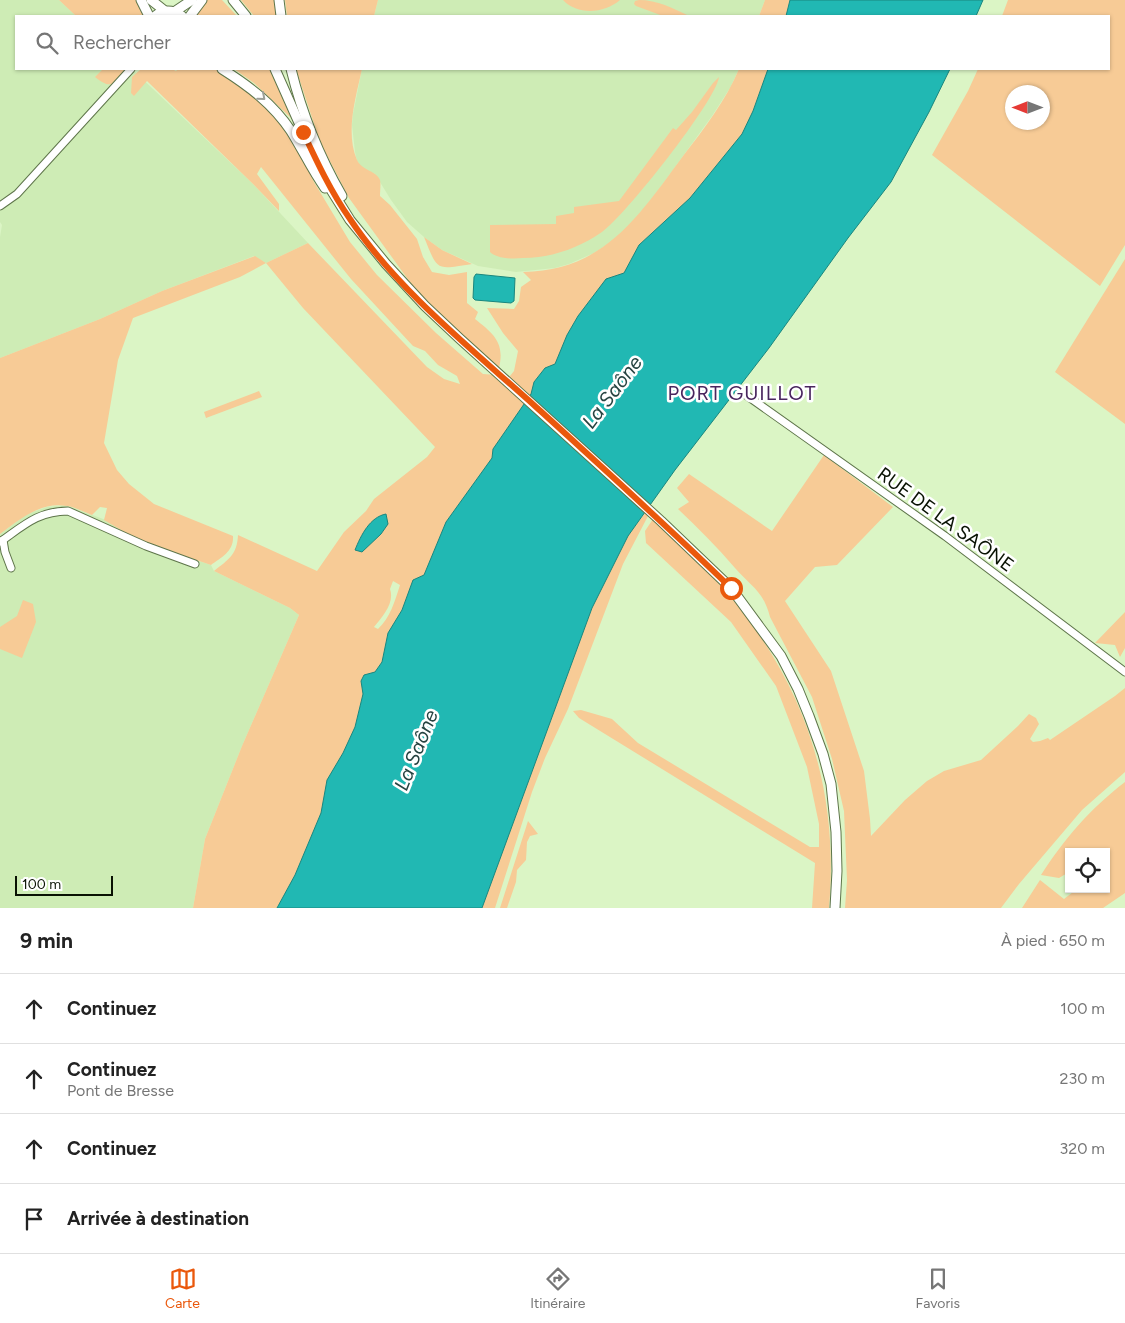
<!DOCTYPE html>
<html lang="fr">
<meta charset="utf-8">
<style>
body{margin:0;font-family:Figtree,sans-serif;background:#f6f6f6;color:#222}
.controls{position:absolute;right:15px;bottom:15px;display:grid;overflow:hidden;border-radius:0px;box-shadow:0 1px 4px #0004}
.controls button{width:45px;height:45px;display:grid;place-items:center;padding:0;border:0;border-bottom:1px solid #e0e0e0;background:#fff;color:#222;font:25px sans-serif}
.compass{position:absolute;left:1005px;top:85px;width:45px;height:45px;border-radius:50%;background:#fff;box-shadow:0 1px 4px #0004;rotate:270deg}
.scale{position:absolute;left:15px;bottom:12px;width:98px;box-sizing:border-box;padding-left:5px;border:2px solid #091203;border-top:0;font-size:14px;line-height:18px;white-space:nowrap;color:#091203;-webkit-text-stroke:4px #fff;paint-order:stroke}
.stop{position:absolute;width:15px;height:15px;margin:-11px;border:4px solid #ea580c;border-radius:50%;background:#fff}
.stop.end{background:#ea580c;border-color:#fff;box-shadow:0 1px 5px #0008}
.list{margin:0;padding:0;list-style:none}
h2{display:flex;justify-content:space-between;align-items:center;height:65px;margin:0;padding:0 20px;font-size:21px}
h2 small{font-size:16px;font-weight:400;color:#767676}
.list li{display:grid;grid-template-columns:32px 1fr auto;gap:15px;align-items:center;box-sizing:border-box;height:70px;padding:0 20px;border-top:1px solid #e0e0e0}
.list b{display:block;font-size:19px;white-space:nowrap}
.list p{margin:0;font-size:16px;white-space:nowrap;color:#767676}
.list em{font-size:16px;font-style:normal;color:#767676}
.icon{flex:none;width:28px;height:28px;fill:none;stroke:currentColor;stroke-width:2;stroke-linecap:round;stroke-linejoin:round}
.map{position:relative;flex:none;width:1125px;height:908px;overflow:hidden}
.search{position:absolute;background:#fff;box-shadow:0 1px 4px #0004;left:15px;right:15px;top:15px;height:55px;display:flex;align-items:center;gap:12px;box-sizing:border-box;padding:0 18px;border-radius:0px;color:#767676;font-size:19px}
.sheet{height:345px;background:#fff}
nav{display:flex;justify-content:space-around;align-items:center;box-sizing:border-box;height:70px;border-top:1px solid #e0e0e0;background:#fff;font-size:14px;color:#767676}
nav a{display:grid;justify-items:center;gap:2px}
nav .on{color:#ea580c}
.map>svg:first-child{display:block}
.built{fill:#ceecb5}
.green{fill:#f7cb96;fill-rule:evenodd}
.water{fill:#21b8b3;stroke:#1a867e}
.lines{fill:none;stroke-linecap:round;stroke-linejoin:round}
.minor-casing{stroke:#5e754a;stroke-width:9}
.major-casing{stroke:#5e754a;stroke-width:11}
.minor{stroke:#fff;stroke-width:7}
.major{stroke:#fff;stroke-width:9}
.oneway{stroke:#9da09a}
.route{stroke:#ea580c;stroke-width:6}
.labels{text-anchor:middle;stroke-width:5;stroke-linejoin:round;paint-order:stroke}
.street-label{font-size:19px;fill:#091203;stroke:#fff}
.water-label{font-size:20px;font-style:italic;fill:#274442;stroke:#fff}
.neighbourhood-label{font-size:20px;letter-spacing:1px;fill:#49265e;stroke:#fff}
</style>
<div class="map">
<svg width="1125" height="908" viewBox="0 0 1125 908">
<rect width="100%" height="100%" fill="#dbf5c5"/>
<g class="built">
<path d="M 0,0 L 59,0 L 76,16 L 16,16 L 16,69 L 132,69 L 253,184 L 308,243 L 266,263 L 254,256 L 162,291 L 100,319 L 0,358 L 0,237 L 2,225 L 0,222 Z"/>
<path d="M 378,0 L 765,0 L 759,16 L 374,16 Z"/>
<path d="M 362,69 L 739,69 L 730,88 L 712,116 L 649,203 L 625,230 L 611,242 L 594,253 L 569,264 L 555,268 L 516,272 L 478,266 L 442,250 L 424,237 L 407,222 L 391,200 L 375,174 L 362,168 L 357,161 L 355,152 L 352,125 L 353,114 Z"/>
<path d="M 66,505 L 111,522 L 140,541 L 211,565 L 214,571 L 290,608 L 299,615 L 242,746 L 205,839 L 193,908 L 0,908 L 0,534 L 27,514 L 47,507 Z"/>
</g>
<g class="green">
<path d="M 59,0 L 138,0 L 145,16 L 76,16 Z"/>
<path d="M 205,0 L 222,0 L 237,16 L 194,16 Z"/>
<path d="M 241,0 L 275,0 L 278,16 L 254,16 Z"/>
<path d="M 285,0 L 378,0 L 374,16 L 287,16 Z"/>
<path d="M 563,0 L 620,0 C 605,13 578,16 563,0 Z"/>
<path d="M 639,0 C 657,0 673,8 689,16 L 663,16 L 636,6 L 634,4 L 635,1 Z"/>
<path d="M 765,0 L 790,0 L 786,16 L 759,16 Z"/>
<path d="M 1008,0 L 1125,0 L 1125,245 L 1100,286 L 932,155 L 968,91 L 978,69 L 1109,69 L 1109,16 L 1002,16 ZM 1042,92 L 1042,122 L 1012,122 L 1012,92 Z"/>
<path d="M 103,69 L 126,69 C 115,83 112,91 95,77 Z"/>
<path d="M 141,69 L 172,69 L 176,71 L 178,69 L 217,69 L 242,85 L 272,111 L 294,139 L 314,182 L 350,242 L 377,275 L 436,333 L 483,374 L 510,376 L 514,371 L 518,351 L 503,333 L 487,308 L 514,309 L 519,301 L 521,287 L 531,280 L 523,272 C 605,271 640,214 683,156 C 704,129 726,100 739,69 L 768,69 L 753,111 L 742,134 L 690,198 L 639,245 L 624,273 L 614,277 L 592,298 L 578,316 L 567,335 L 555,365 L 545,368 L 534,382 L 531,394 L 493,449 L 492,458 L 446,522 L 424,575 L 413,580 L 402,610 L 388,633 L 382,662 L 375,672 L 364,675 L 361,681 L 363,694 L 355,727 L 343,753 L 327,780 L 321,813 L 295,875 L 277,908 L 193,908 L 205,839 L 242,746 L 299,615 L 290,608 L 214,571 C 229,559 237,555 238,535 L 317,571 L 344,532 L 366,511 L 374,499 L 427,457 L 435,447 L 303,308 L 266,263 L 240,277 L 133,318 L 118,360 L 104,443 L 117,470 L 129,484 L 154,504 L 233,536 C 234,551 222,557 211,565 L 140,541 L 104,520 L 107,508 L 100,507 L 92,515 C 84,512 75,507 67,506 C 41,501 19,520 0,534 L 0,358 L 100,319 L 162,291 L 255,256 L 266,263 L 308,243 L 427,367 L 444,379 L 460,384 L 457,376 L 438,365 L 425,351 L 413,346 L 351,279 L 261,167 L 257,174 L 279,204 L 279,211 L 253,184 L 147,81 L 134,96 L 131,93 L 132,77 ZM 393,581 L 400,585 C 395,601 390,618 378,629 L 374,627 C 382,617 395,603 390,589 Z"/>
<path d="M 234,69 L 270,69 L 291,118 L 254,83 Z"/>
<path d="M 296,69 L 362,69 C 356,97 345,132 357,160 C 362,171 376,170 380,180 C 381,184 380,191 380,196 L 390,205 L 417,239 L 423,257 L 432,272 L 449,275 L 467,272 L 467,303 L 478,312 L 475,319 C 494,334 505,343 499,368 L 444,319 L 415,289 L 349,198 L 320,142 Z"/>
<path d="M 719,77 C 716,101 624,217 602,232 C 579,248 551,258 523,258 C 513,259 497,259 490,252 L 490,225 L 556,224 L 556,216 L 574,213 L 574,207 L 619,201 L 673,128 L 676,130 L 692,112 L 713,83 Z"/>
<path d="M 424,237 L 442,250 L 472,264 C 435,270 438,271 424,237 Z"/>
<path d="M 1125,259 L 1125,424 L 1055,372 Z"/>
<path d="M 259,391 L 262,397 L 206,418 L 204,412 Z"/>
<path d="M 824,455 L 893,507 L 837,565 L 815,567 L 785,601 L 831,671 L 864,771 L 870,819 L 871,836 L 905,800 L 927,781 L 944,771 L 981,760 L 1018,726 L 1029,714 L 1036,718 L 1039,724 L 1030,739 L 1033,742 L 1040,741 L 1048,738 L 1050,740 L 1115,696 L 1125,688 L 1125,772 L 1082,810 L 1019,884 L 1001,908 L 845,908 L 847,880 L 844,811 L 832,759 L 812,697 L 770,617 C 764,592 751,586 735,568 C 717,547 698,528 678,509 L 689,502 L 677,488 L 689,474 L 772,531 Z"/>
<path d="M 645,513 L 648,516 L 623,564 L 568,709 L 545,758 L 532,792 L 495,908 L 482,908 L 592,608 L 628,536 Z"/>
<path d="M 653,519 C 681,546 711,573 736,603 C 808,693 839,794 829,908 L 812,908 L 815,863 L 579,718 L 573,711 L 581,710 L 612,719 L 638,743 L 810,847 L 819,847 L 819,824 L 807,767 L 776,686 L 731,622 L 646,543 L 645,531 Z"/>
<path d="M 23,600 L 33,604 L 36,622 L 22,658 L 0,649 L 0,627 L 17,616 Z"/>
<path d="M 1125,612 L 1125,648 L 1120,657 L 1115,645 L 1095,643 Z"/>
<path d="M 1125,782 L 1125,893 L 1103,908 L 1022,908 L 1040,880 L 1064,899 L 1077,889 L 1106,889 L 1106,852 L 1069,852 L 1069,872 L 1059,878 L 1041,875 C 1065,838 1090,809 1125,782 Z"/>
<path d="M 528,821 L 538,834 L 530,836 L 527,842 L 526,860 L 517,870 L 516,882 L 507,908 L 500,908 Z"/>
</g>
<g class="water">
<path d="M 790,0 L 983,0 L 976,16 L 786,16 Z"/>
<path d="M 768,69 L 950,69 L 929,112 L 891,182 L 848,238 L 769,348 L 675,470 L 628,536 L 592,608 L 482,908 L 277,908 L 295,875 L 321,813 L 327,780 L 343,753 L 355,727 L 363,694 L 361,681 L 364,675 L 375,672 L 382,662 L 388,633 L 402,610 L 413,580 L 424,575 L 446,522 L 492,458 L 493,449 L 531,394 L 534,382 L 545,368 L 555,364 L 567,335 L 578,316 L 606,279 L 624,273 L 639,245 L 690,198 L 742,134 L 753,111 Z"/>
<path d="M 476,274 L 515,278 L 514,301 L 511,303 L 475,300 L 473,298 L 474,277 Z"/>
<path d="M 386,514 L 388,524 L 381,534 L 362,552 L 355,550 C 361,535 370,517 386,514 Z"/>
</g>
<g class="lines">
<g class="minor-casing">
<g id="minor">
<path d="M 0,206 L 17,194 L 131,69"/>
<path d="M 746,395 L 945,536 L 1125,672"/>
<path d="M 3,540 L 5,552 L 11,568"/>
<path d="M 0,542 C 23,526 38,511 68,511 L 146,546 L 195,564"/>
</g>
</g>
<g class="major-casing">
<g id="major">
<path d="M 141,0 L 149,16"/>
<path d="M 151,0 L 165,11"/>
<path d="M 233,0 L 246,16"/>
<path d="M 279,0 L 281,16"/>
<path d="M 174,12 L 192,0"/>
<path d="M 155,16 C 164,9 173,10 182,16"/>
<path d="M 190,16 L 202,0"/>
<path d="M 222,69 C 249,86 273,104 291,131 C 303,150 312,170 325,188"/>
<path d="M 275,69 L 312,152 L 330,188 L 350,220 L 386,264 L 425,306 L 459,338 L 661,521 L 731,588 L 781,656 L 798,689 L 809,716 L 823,754 L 831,784 L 836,832 L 837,871 L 835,908"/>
<path d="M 291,69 C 302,114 319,156 342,196"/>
</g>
</g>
<use href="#minor" class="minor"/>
<use href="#major" class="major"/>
</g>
<defs><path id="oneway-chevron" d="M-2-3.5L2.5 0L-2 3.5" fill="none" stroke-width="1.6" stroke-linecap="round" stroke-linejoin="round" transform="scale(1.25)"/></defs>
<use class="oneway" href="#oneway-chevron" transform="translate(262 97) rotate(41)"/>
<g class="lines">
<path class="route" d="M 303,132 C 317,162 331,192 350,219 C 398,291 473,350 536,407 C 602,467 667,526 731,588"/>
</g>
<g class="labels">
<g class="street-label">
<text transform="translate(946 519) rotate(36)" y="7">RUE DE LA SAÔNE</text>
</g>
<g class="water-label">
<text transform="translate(612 392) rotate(-53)" y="7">La Saône</text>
<text transform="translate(416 750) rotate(-68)" y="7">La Saône</text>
</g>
<g class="neighbourhood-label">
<text x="742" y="400">PORT GUILLOT</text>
</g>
</g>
</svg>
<div class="controls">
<button><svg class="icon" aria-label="locate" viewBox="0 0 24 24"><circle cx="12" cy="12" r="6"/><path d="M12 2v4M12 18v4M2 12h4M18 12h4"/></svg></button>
</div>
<svg class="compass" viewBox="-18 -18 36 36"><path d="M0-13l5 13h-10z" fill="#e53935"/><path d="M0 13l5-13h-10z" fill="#767676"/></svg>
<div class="scale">100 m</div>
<div class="stop" style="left:731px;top:588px"></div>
<div class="stop end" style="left:303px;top:132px"></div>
<div class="search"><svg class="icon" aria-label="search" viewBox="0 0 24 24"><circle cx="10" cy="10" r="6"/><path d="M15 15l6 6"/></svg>Rechercher</div>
</div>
<section class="sheet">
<h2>9 min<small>À pied · 650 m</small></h2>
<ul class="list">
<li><svg class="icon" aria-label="ahead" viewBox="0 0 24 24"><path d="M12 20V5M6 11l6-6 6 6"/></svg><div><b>Continuez</b></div><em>100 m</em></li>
<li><svg class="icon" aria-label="ahead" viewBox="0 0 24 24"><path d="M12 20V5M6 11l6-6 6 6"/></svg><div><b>Continuez</b><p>Pont de Bresse</p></div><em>230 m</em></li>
<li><svg class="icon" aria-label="ahead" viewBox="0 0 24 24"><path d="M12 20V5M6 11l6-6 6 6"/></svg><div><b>Continuez</b></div><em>320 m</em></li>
<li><svg class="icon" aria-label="arrive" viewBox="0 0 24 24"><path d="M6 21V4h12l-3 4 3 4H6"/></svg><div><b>Arrivée à destination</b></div></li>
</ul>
</section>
<nav>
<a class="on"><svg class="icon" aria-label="map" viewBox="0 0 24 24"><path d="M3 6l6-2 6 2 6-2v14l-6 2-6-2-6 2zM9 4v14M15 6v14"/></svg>Carte</a>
<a><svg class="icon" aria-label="directions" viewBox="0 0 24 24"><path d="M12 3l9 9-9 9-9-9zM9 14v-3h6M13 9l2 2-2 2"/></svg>Itinéraire</a>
<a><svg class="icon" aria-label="saved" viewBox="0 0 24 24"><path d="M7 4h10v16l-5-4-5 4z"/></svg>Favoris</a>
</nav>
